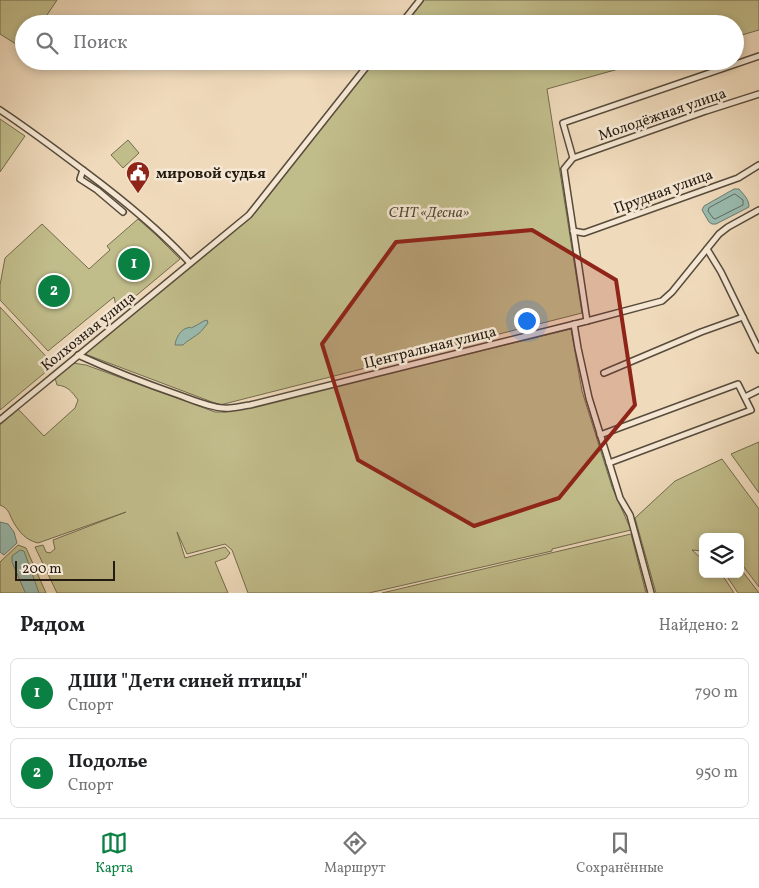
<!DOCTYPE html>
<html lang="ru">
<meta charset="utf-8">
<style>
body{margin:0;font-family:Vollkorn,serif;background:#f6f6f6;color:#202124}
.controls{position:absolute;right:15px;bottom:15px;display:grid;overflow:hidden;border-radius:8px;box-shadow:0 2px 8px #0003}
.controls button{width:45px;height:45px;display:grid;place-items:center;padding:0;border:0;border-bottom:1px solid #e0e0e0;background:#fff;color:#202124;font:25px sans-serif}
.scale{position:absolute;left:15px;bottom:12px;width:100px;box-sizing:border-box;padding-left:5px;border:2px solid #241b11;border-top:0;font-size:14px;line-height:18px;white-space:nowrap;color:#241b11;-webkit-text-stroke:4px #f5e7d3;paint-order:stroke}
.you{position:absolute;left:526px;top:320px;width:18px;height:18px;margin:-12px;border:4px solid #fff;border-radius:50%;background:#1a73e8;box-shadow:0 0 0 8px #1a73e833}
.badge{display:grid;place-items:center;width:32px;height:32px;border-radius:50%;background:#0b8043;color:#fff;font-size:16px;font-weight:700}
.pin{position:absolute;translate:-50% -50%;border:2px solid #fff;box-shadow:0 1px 5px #0006}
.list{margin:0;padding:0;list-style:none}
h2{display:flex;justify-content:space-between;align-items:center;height:65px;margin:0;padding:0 20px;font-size:21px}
h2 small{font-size:16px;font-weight:400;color:#757577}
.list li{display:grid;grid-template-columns:32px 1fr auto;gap:15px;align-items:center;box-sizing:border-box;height:70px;margin:0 10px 10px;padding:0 10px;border:1px solid #e0e0e0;border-radius:8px}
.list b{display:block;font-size:19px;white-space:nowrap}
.list p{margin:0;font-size:16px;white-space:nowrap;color:#757577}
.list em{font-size:16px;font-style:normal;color:#757577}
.icon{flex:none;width:28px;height:28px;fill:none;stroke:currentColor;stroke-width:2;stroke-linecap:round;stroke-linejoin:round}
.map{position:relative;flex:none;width:759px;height:593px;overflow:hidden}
.search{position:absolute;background:#fff;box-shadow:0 2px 8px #0003;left:15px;right:15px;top:15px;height:55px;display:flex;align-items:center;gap:12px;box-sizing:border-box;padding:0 18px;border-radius:28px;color:#757577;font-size:19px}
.sheet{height:225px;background:#fff}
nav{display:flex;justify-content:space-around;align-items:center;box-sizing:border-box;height:70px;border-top:1px solid #e0e0e0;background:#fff;font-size:14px;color:#757577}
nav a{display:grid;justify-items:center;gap:2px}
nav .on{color:#0b8043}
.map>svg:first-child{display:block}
.green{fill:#c1bd8b;stroke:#726c4e}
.water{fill:#9abbaf;stroke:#6b7b70}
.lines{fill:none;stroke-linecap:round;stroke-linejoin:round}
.shore{stroke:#5f6b60;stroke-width:1}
.minor-casing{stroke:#574b3c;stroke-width:8}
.minor{stroke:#f5e7d3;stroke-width:5}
.marked{fill:#8f2418;fill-opacity:0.2;stroke:#8f2418;stroke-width:4;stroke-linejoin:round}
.labels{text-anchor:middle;stroke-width:5;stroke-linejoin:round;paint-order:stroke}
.street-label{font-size:15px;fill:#241b11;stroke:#f5e7d3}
.poi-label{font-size:15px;font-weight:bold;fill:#241b11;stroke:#f5e7d3;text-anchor:start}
.park-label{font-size:15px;font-style:italic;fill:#534c36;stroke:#f5e7d3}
</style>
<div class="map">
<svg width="759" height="593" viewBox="0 0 759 593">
<rect width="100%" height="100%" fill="#efdabb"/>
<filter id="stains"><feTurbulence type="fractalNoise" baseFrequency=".004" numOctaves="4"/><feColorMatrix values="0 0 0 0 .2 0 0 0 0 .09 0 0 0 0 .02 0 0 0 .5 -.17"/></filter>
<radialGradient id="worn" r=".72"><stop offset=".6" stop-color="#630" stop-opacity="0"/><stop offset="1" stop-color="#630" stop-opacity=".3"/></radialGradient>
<g class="green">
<path d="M 0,0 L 57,0 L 41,24 L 24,24 L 24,49 L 0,34 Z"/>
<path d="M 424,0 L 759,0 L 759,30 L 735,37 L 735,24 L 405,24 Z"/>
<path d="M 375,61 L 647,61 L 547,89 L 582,313 L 220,405 L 85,354 L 249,217 Z"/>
<path d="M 0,119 L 25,136 L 0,172 Z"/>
<path d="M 128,140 L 139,153 L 123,168 L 111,155 Z"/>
<path d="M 138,219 L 156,235 L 180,259 L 119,310 L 116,306 L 114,297 L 48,351 L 0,300 L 0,285 L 5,258 L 42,224 L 89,269 L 110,250 L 107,246 Z"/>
<path d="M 0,307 L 54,365 L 0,410 Z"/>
<path d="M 571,329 L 582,391 L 612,487 L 631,530 L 552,549 L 552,551 L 369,593 L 248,593 L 232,550 L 225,544 L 187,554 L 177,532 L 185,558 L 225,547 L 230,553 L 226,558 L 215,562 L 228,593 L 57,593 L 35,547 L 43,545 L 46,552 L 50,553 L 55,549 L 53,540 L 126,512 L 38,543 C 26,540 20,533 14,523 C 9,515 10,509 0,505 L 0,425 L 18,409 L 44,436 L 75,408 L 78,400 C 72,392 68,386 57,385 L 55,378 L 73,363 L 86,365 L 215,412 L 226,412 L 254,406 Z"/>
<path d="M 759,442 L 759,493 L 731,454 Z"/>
<path d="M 722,459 L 759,509 L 759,587 L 740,562 L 740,537 L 703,537 L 703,551 L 692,550 L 703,560 L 703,574 L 719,574 L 725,579 L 734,593 L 656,593 L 635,518 L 675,481 Z"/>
<path d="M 631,534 L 646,593 L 382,593 Z"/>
<path d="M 18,545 L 26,548 L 46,593 L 0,593 L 0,562 Z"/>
<path d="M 740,568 L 759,593 L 738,593 L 728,578 L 724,574 L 740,574 Z"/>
</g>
<g class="water">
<path d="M 734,189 L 739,189 C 744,195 749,199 749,207 L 716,224 L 712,224 L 709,222 L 702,210 L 704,206 Z"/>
<path d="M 207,320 L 208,323 C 206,325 205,327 203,329 C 199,335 189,339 183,345 L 175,345 C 176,338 180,330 187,328 C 194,326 188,330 195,326 C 200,324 202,321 207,320 Z"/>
<path d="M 0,522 L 8,524 L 14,532 L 17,543 L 4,555 L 0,552 Z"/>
<path d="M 20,550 L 24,551 L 39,593 L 26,593 L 24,590 L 12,562 L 12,556 Z"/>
</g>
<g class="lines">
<path class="shore" d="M 735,194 L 743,200 L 743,205 L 715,219 L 713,218 L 708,211 L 709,208 Z"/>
<g class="minor-casing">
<g id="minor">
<path d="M 401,24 L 420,0"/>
<path d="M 0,110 C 30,130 58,151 87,173 C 123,200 159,229 190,263"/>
<path d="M 573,158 L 706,111 L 759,94"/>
<path d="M 83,170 L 80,179 L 97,190 L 123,212"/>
<path d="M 573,231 L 584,233 L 738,178 L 759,165"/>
<path d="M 707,249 L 721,272 L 759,350"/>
<path d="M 587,321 L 564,169 L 573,158 L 563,123 L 759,56"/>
<path d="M 574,324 L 578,348 L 589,398 L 620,498 L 630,515 L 651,593"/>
<path d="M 78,355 C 111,370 144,383 179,395 C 193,400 209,407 223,408 C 232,409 241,406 250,405 L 587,321 L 662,301 L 672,292 L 719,234 L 728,227 L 759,210"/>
<path d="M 604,373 L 701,332 L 743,317"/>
<path d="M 745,397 L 759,390"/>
<path d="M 0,420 L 249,215 L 371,61"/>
<path d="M 600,435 L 738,384 L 751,410 L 609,463"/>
</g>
</g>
<use href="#minor" class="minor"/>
</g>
<path class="marked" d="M 532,230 L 616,280 L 635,405 L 559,498 L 474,526 L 358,460 L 322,344 L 396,242 Z"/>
<defs>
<g id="civic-pin" transform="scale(1.25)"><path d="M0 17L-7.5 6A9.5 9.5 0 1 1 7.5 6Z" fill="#8f2418" stroke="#f5e7d3"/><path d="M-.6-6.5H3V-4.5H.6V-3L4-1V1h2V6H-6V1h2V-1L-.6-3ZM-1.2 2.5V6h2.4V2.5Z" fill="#fff"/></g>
</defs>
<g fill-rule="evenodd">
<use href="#civic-pin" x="138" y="173"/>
</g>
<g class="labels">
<g class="street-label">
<text transform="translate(662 114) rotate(-19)" y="5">Молодёжная улица</text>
<text transform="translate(663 191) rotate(-20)" y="5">Прудная улица</text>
<text transform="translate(88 331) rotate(-39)" y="5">Колхозная улица</text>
<text transform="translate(430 347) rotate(-14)" y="5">Центральная улица</text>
</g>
<g class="poi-label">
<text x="156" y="178">мировой судья</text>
</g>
<g class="park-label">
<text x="429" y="217">СНТ «Десна»</text>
</g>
</g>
<rect width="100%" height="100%" filter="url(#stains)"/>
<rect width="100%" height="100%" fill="url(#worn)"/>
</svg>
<div class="controls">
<button><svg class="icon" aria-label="layers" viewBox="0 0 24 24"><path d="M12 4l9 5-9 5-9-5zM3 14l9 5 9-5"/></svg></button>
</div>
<div class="scale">200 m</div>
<div class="you"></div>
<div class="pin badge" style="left:134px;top:264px">1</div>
<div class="pin badge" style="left:54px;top:291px">2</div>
<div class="search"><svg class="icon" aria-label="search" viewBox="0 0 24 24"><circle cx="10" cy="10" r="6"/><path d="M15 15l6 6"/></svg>Поиск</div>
</div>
<section class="sheet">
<h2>Рядом<small>Найдено: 2</small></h2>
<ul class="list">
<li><span class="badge">1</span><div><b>ДШИ &quot;Дети синей птицы&quot;</b><p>Спорт</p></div><em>790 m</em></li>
<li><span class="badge">2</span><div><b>Подолье</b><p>Спорт</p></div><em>950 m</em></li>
</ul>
</section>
<nav>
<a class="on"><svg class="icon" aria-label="map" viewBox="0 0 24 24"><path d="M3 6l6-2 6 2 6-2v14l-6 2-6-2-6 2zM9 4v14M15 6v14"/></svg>Карта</a>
<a><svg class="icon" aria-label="directions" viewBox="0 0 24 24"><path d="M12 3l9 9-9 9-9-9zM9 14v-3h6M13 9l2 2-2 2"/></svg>Маршрут</a>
<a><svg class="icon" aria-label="saved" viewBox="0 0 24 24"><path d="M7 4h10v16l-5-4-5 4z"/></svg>Сохранённые</a>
</nav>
